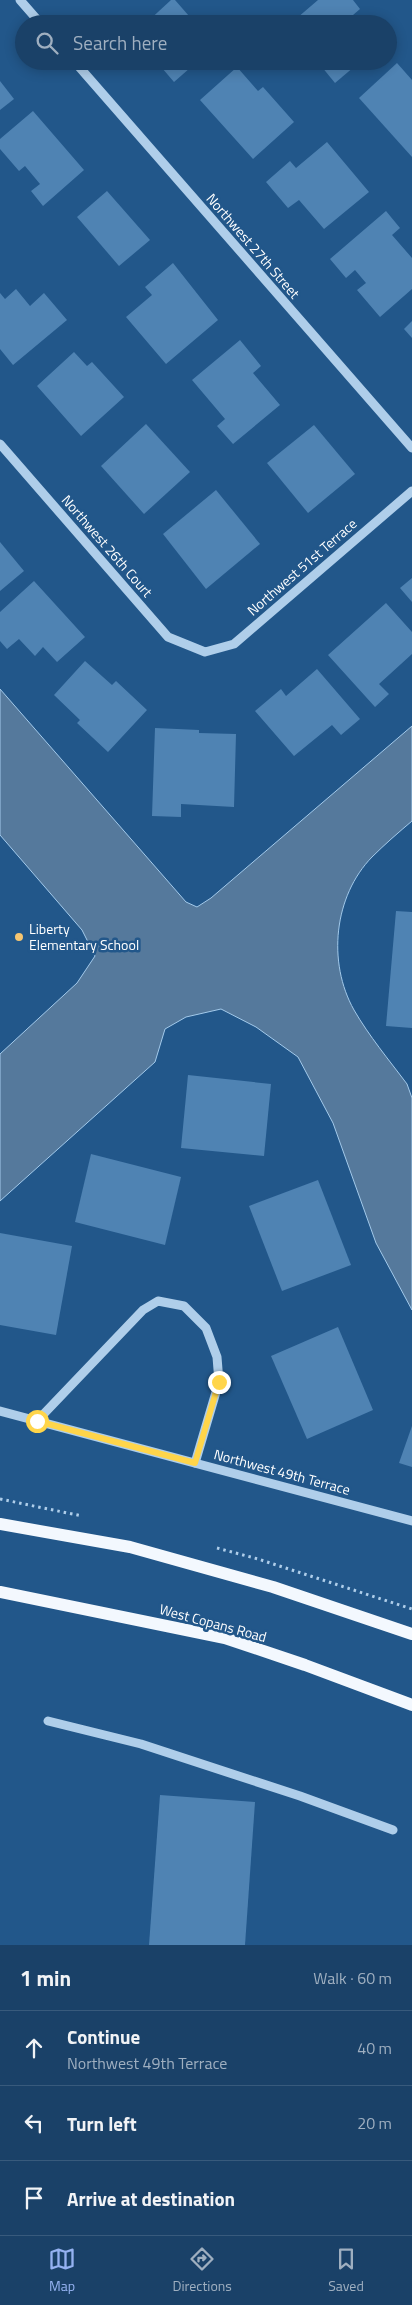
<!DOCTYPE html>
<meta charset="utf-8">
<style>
body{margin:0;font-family:"Titillium Web",sans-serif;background:#23486e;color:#f1f3f6}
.stop{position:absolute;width:15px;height:15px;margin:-11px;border:4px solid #ffd54a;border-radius:50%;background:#fff}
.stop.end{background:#ffd54a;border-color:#fff;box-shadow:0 1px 5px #0008}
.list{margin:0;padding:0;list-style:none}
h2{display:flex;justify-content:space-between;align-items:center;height:65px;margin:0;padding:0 20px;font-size:21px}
h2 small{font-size:16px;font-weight:400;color:#9fafc0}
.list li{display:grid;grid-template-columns:32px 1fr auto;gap:15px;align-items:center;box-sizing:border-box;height:75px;padding:0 20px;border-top:1px solid #385a7c}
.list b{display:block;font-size:19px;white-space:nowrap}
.list p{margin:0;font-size:16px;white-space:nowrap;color:#9fafc0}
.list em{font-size:16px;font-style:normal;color:#9fafc0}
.icon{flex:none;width:28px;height:28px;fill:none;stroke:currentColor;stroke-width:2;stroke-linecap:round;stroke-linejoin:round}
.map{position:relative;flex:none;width:412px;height:1945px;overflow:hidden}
.search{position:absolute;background:#1a4168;box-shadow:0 2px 12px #0003;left:15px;right:15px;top:15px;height:55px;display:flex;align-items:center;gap:12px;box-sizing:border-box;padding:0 18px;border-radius:28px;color:#9fafc0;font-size:19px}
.sheet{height:290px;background:#1a4168}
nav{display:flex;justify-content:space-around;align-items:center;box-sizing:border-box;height:70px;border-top:1px solid #385a7c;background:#1a4168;font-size:14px;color:#9fafc0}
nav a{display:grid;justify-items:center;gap:2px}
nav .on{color:#95b2f1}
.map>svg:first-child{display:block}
.water{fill:#55799c;stroke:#a3caeb}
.building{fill:#4f83b3}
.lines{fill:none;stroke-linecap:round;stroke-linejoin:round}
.path{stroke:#afceea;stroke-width:3;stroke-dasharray:2.5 4;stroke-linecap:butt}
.minor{stroke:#afceea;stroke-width:9}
.major{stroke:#f3f8fe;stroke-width:12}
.route{stroke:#ffd54a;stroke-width:6}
.poi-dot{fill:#f6c671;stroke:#22578a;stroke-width:2}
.labels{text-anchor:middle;stroke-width:5;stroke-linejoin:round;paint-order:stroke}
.street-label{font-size:14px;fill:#fff;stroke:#22578a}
.poi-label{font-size:14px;fill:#fff;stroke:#22578a;text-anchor:start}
</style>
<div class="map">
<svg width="412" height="1945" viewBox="0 0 412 1945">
<rect width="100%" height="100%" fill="#22578a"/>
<path class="water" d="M 0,689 L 186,902 L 197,907 L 211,898 L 412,726 L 412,821 C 399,832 385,844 372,857 C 334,896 327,962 354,1010 C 369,1036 389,1060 407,1084 L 412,1098 L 412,1310 L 376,1243 L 333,1123 L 298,1057 L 256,1027 L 221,1009 L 186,1017 L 165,1029 L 155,1062 L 0,1201 L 0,1054 L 77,983 L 95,956 L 82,930 L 0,835 Z"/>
<g class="building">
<path d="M 171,0 L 175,0 L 196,24 L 145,24 Z"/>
<path d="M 318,0 L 353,0 L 360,9 L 353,15 L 360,24 L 290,24 Z"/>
<path d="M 156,61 L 198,61 L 174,82 Z"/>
<path d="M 317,61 L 361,61 L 335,83 Z"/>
<path d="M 397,63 L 412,80 L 412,157 L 359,98 Z"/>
<path d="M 237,67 L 258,91 L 263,87 L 294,122 L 253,159 L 200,100 Z"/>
<path d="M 0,81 L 14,99 L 0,110 Z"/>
<path d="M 33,111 L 84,170 L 43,206 L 31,191 L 40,184 L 25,166 L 19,171 L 0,149 L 0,139 Z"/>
<path d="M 327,142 L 369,192 L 324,229 L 299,200 L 288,208 L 266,182 L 290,161 L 296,168 Z"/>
<path d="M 107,191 L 150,240 L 119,266 L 77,217 Z"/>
<path d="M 386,211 L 400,228 L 392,235 L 412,258 L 412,289 L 380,317 L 357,290 L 366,283 L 355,270 L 346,278 L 330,259 Z"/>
<path d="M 173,263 L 218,320 L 166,364 L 126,317 L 152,295 L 145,287 Z"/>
<path d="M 16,289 L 30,306 L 44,293 L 67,320 L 13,365 L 0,349 L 0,293 L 5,299 Z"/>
<path d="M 412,321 L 412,338 L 404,329 Z"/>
<path d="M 240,340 L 261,366 L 253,373 L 280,405 L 233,444 L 217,426 L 225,419 L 192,380 Z"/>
<path d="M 74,352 L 87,366 L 92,362 L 124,397 L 81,436 L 37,386 Z"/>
<path d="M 146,424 L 190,472 L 144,514 L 101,466 Z"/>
<path d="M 314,425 L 355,474 L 308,513 L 267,463 Z"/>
<path d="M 216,490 L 260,544 L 206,589 L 163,534 Z"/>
<path d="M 0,542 L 24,571 L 0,591 Z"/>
<path d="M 412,578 L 412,602 L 400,588 Z"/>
<path d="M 34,581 L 85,637 L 57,662 L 43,647 L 35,656 L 19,639 L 7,649 L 0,641 L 0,612 Z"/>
<path d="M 386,603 L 412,632 L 412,654 L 379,684 L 389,694 L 375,707 L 328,655 Z"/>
<path d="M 85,661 L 112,685 L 116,681 L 147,710 L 108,752 L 77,723 L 80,720 L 54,695 Z"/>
<path d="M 317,669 L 360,719 L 341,735 L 332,725 L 294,756 L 255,711 L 281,689 L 286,696 Z"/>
<path d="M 155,728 L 199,730 L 199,733 L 236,734 L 234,807 L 181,804 L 181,817 L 152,816 Z"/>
<path d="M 396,911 L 412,912 L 412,1028 L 386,1026 Z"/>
<path d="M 188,1075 L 271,1084 L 264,1156 L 181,1148 Z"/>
<path d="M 91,1154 L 181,1177 L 165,1245 L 75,1222 Z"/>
<path d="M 318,1180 L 351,1265 L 282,1291 L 249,1206 Z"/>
<path d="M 0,1233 L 72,1246 L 56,1335 L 0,1325 Z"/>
<path d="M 338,1327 L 373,1410 L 307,1439 L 271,1356 Z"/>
<path d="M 412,1426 L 412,1467 L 399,1463 Z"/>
<path d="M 160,1795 L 255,1802 L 245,1945 L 149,1945 Z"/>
</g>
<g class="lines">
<g class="path">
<path d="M 0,1499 L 82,1516"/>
<path d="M 217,1548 L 258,1559 L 412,1609"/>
</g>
<g class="minor">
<path d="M 20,0 L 41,24"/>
<path d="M 74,61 L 412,448"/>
<path d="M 0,444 L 168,637 L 205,652 L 234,644 L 412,491"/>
<path d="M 0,1411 L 412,1521"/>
<path d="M 37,1421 L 143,1310 L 158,1301 L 184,1306 L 206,1328 L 217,1357 L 219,1382 L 195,1463"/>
<path d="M 48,1721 L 141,1744 L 300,1796 L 393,1830"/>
</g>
<g class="major">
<path d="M 0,1524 L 130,1547 L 273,1587 L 412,1634"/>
<path d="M 0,1592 L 225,1638 L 305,1665 L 412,1705"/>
</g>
</g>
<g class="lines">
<path class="route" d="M 37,1421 L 195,1463 L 219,1382"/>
</g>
<circle class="poi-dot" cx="19" cy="937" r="5"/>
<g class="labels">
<g class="street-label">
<text transform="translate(253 246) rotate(49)" y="5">Northwest 27th Street</text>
<text transform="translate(107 546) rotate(49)" y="5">Northwest 26th Court</text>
<text transform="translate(302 567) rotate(-41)" y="5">Northwest 51st Terrace</text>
<text transform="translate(282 1472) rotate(15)" y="5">Northwest 49th Terrace</text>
<text transform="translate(213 1623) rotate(15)" y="5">West Copans Road</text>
</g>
<g class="poi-label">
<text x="29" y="934">Liberty<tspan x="29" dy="16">Elementary School</tspan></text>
</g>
</g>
</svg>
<div class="stop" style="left:37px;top:1421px"></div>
<div class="stop end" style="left:219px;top:1382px"></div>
<div class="search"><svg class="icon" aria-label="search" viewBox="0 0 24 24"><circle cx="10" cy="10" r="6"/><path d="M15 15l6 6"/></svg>Search here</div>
</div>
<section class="sheet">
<h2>1 min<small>Walk · 60 m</small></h2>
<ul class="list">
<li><svg class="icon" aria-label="ahead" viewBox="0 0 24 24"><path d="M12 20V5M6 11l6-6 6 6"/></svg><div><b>Continue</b><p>Northwest 49th Terrace</p></div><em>40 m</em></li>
<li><svg class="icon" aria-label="left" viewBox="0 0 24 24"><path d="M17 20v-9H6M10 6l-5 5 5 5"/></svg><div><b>Turn left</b></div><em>20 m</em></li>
<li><svg class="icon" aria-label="arrive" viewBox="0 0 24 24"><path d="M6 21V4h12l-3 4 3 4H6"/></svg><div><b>Arrive at destination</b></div></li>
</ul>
</section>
<nav>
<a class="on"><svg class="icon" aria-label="map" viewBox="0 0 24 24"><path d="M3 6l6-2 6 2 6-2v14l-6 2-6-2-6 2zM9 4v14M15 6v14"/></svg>Map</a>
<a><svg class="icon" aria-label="directions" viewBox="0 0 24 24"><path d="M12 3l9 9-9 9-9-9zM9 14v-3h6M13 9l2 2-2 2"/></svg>Directions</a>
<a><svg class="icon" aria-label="saved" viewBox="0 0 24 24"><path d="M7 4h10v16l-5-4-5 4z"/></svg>Saved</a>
</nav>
